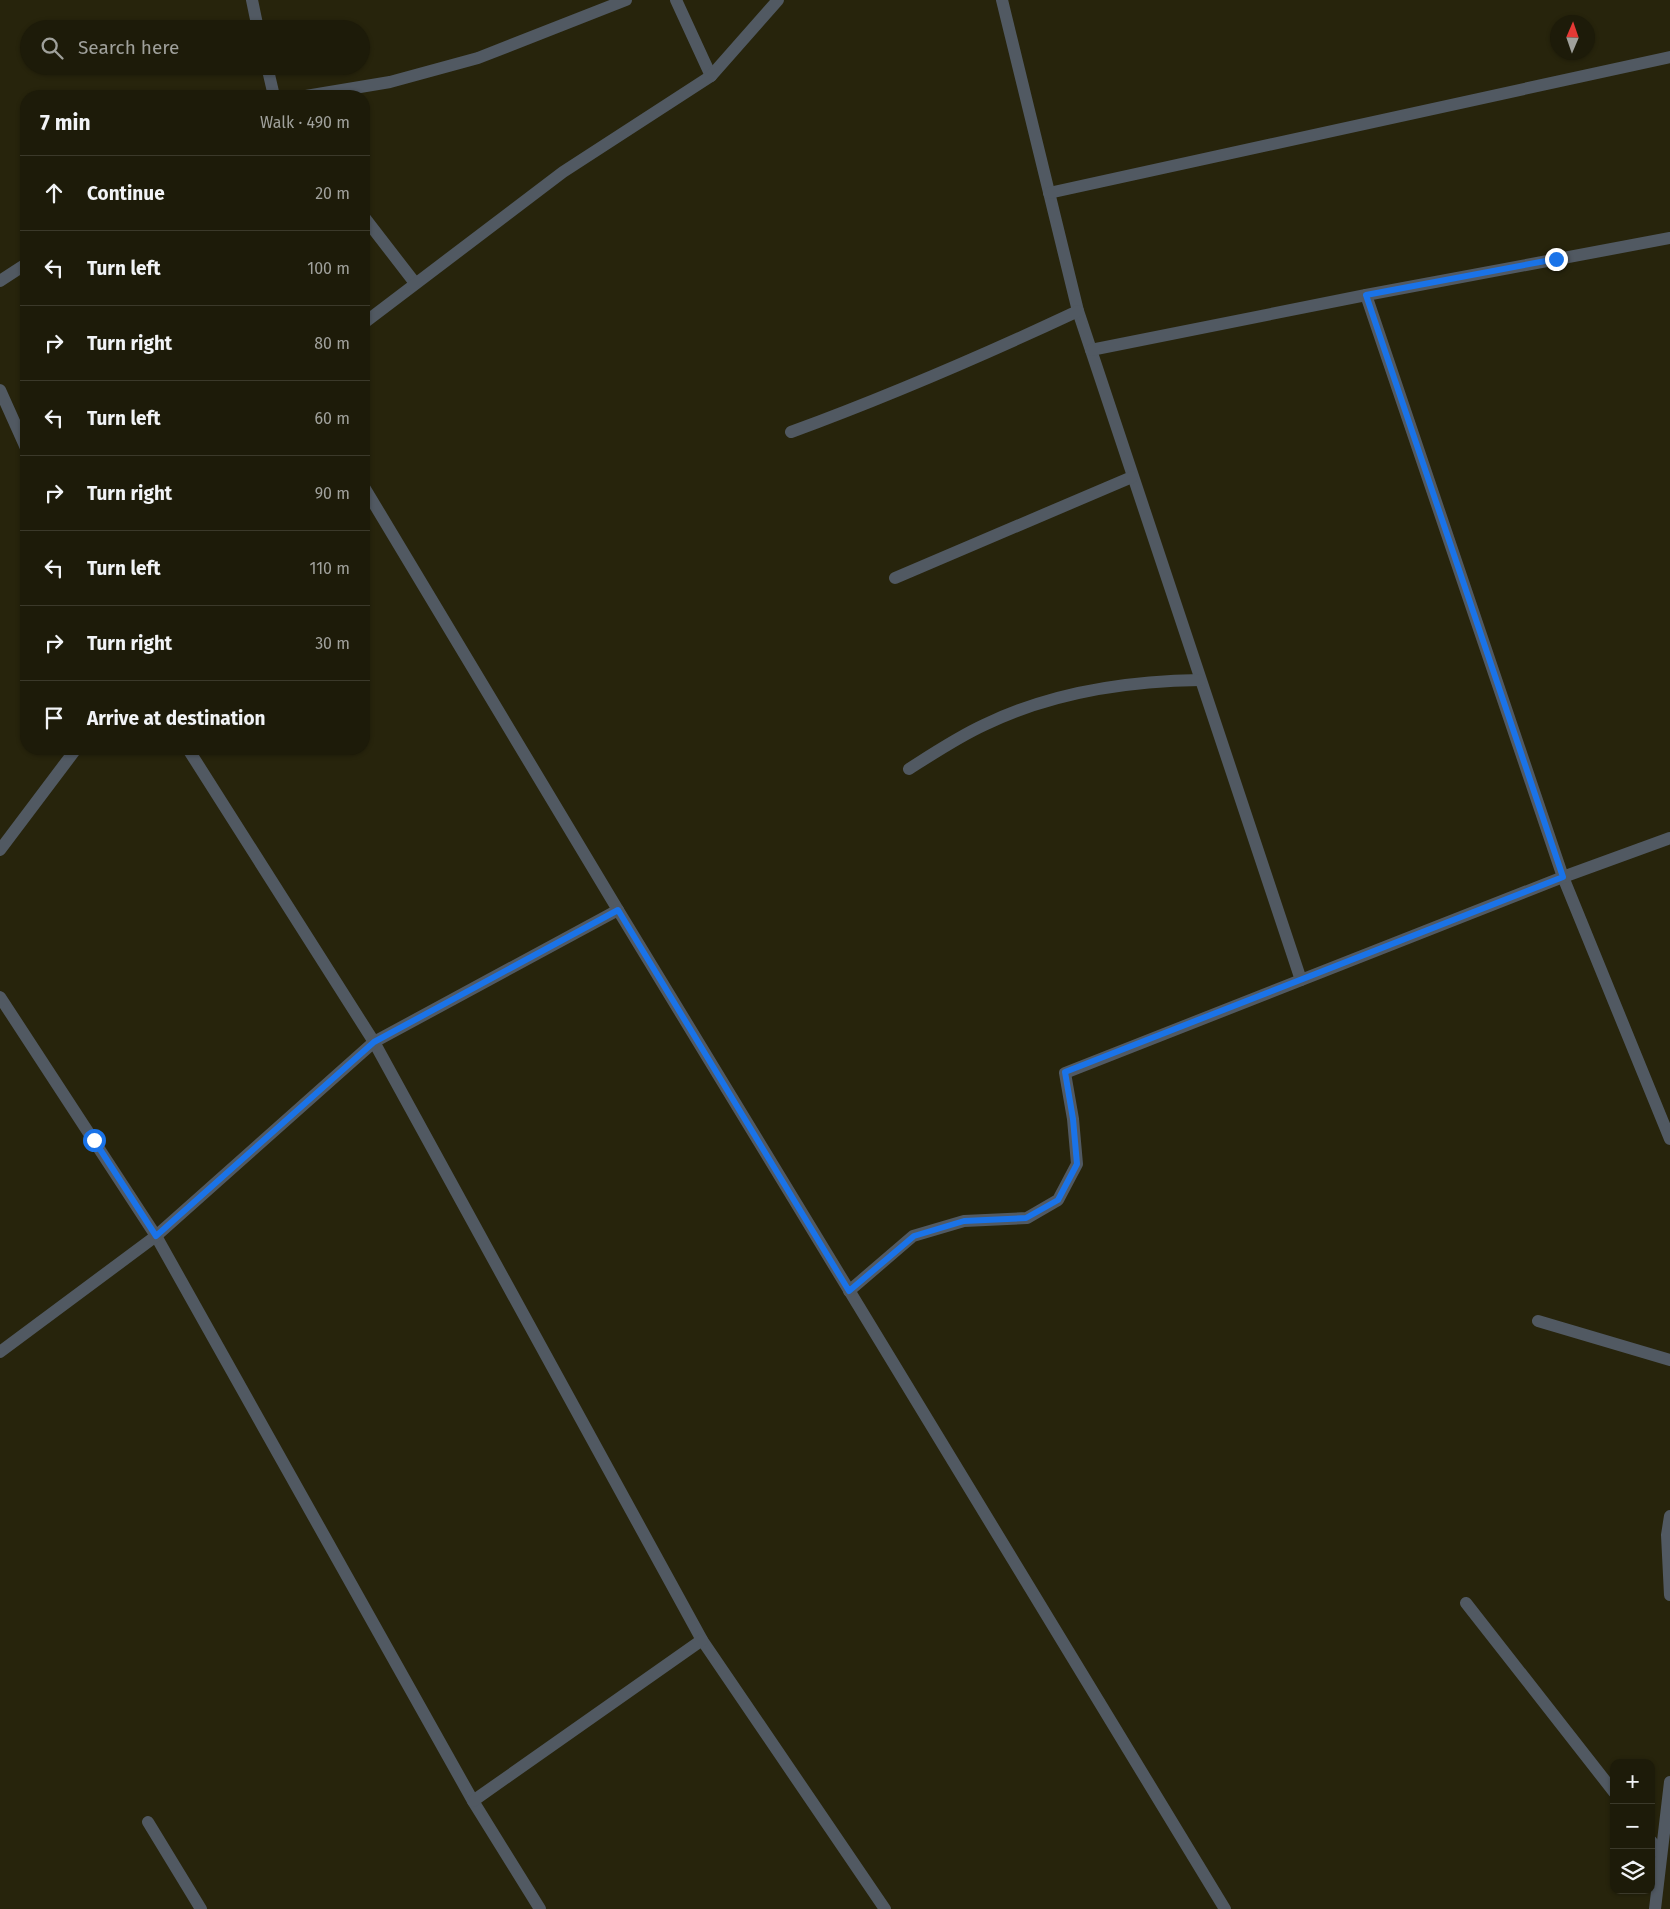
<!DOCTYPE html>
<meta charset="utf-8">
<style>
body{margin:0;font-family:"Fira Sans",sans-serif;background:#252412;color:#f1f3f6}
.controls{position:absolute;right:15px;bottom:15px;display:grid;overflow:hidden;border-radius:10px;box-shadow:0 1px 4px #0004}
.controls button{width:45px;height:45px;display:grid;place-items:center;padding:0;border:0;border-bottom:1px solid #3b392a;background:#1d1b09;color:#f1f3f6;font:25px sans-serif}
.compass{position:absolute;left:1550px;top:15px;width:45px;height:45px;border-radius:50%;background:#1d1b09;box-shadow:0 1px 4px #0004;rotate:2deg}
.stop{position:absolute;width:15px;height:15px;margin:-11px;border:4px solid #1a73e8;border-radius:50%;background:#fff}
.stop.end{background:#1a73e8;border-color:#fff;box-shadow:0 1px 5px #0008}
.list{margin:0;padding:0;list-style:none}
h2{display:flex;justify-content:space-between;align-items:center;height:65px;margin:0;padding:0 20px;font-size:21px}
h2 small{font-size:16px;font-weight:400;color:#a0a19c}
.list li{display:grid;grid-template-columns:32px 1fr auto;gap:15px;align-items:center;box-sizing:border-box;height:75px;padding:0 20px;border-top:1px solid #3b392a}
.list b{display:block;font-size:19px;white-space:nowrap}
.list em{font-size:16px;font-style:normal;color:#a0a19c}
.icon{flex:none;width:28px;height:28px;fill:none;stroke:currentColor;stroke-width:2;stroke-linecap:round;stroke-linejoin:round}
.map{position:relative;flex:none;width:1670px;height:1909px;overflow:hidden}
.search{position:absolute;background:#1d1b09;box-shadow:0 1px 4px #0004;left:20px;top:20px;width:350px;height:55px;display:flex;align-items:center;gap:12px;box-sizing:border-box;padding:0 18px;border-radius:28px;color:#a0a19c;font-size:19px}
.panel{position:absolute;background:#1d1b09;box-shadow:0 1px 4px #0004;left:20px;top:90px;width:350px;height:665px;border-radius:20px}
.map>svg:first-child{display:block}
.lines{fill:none;stroke-linecap:round;stroke-linejoin:round}
.minor{stroke:#515962;stroke-width:12}
.route{stroke:#1a73e8;stroke-width:6}
</style>
<div class="map">
<svg width="1670" height="1909" viewBox="0 0 1670 1909">
<rect width="100%" height="100%" fill="#27240c"/>
<g class="lines">
<g class="minor">
<path d="M 252,0 L 258,29"/>
<path d="M 676,0 L 711,76"/>
<path d="M 1002,0 L 1078,311 L 1301,980"/>
<path d="M 267,66 L 274,96"/>
<path d="M 306,96 L 390,82 L 478,58 L 626,0"/>
<path d="M 1049,193 L 1670,57"/>
<path d="M 364,217 L 415,283"/>
<path d="M 0,281 L 26,264"/>
<path d="M 1366,295 L 1563,877 L 1670,1139"/>
<path d="M 364,323 L 563,172 L 711,76 L 778,0"/>
<path d="M 1091,350 L 1366,295 L 1670,238"/>
<path d="M 0,390 L 26,448"/>
<path d="M 791,432 C 889,396 984,355 1078,311"/>
<path d="M 364,487 L 618,910 L 1225,1909"/>
<path d="M 895,578 L 1132,477"/>
<path d="M 188,749 L 374,1042 L 702,1640 L 885,1909"/>
<path d="M 909,769 C 934,753 958,737 984,725 C 1052,692 1125,681 1200,680"/>
<path d="M 0,850 L 76,749"/>
<path d="M 0,997 L 156,1236 L 473,1801 L 540,1909"/>
<path d="M 849,1291 L 913,1236 L 964,1221 L 1027,1218 L 1058,1200 L 1077,1164 L 1073,1119 L 1065,1073 L 1563,877 L 1670,838"/>
<path d="M 1538,1321 L 1670,1360"/>
<path d="M 0,1352 L 156,1236 L 374,1042 L 618,910"/>
<path d="M 1670,1516 L 1667,1535 L 1670,1595"/>
<path d="M 1466,1603 L 1614,1792"/>
<path d="M 473,1801 L 702,1640"/>
<path d="M 148,1822 L 201,1909"/>
<path d="M 1651,1841 L 1661,1854"/>
<path d="M 1655,1909 L 1670,1782"/>
</g>
</g>
<g class="lines">
<path class="route" d="M 94,1140 L 156,1236 L 374,1042 L 618,910 L 849,1291 L 914,1236 L 964,1221 L 1026,1218 L 1058,1200 L 1077,1164 L 1073,1119 L 1065,1072 L 1563,877 L 1366,295 L 1556,259"/>
</g>
</svg>
<div class="controls">
<button>+</button>
<button>−</button>
<button><svg class="icon" aria-label="layers" viewBox="0 0 24 24"><path d="M12 4l9 5-9 5-9-5zM3 14l9 5 9-5"/></svg></button>
</div>
<svg class="compass" viewBox="-18 -18 36 36"><path d="M0-13l5 13h-10z" fill="#e53935"/><path d="M0 13l5-13h-10z" fill="#a0a19c"/></svg>
<div class="stop" style="left:94px;top:1140px"></div>
<div class="stop end" style="left:1556px;top:259px"></div>
<div class="search"><svg class="icon" aria-label="search" viewBox="0 0 24 24"><circle cx="10" cy="10" r="6"/><path d="M15 15l6 6"/></svg>Search here</div>
<section class="panel">
<h2>7 min<small>Walk · 490 m</small></h2>
<ul class="list">
<li><svg class="icon" aria-label="ahead" viewBox="0 0 24 24"><path d="M12 20V5M6 11l6-6 6 6"/></svg><div><b>Continue</b></div><em>20 m</em></li>
<li><svg class="icon" aria-label="left" viewBox="0 0 24 24"><path d="M17 20v-9H6M10 6l-5 5 5 5"/></svg><div><b>Turn left</b></div><em>100 m</em></li>
<li><svg class="icon" aria-label="right" viewBox="0 0 24 24"><path d="M7 20v-9h11M14 6l5 5-5 5"/></svg><div><b>Turn right</b></div><em>80 m</em></li>
<li><svg class="icon" aria-label="left" viewBox="0 0 24 24"><path d="M17 20v-9H6M10 6l-5 5 5 5"/></svg><div><b>Turn left</b></div><em>60 m</em></li>
<li><svg class="icon" aria-label="right" viewBox="0 0 24 24"><path d="M7 20v-9h11M14 6l5 5-5 5"/></svg><div><b>Turn right</b></div><em>90 m</em></li>
<li><svg class="icon" aria-label="left" viewBox="0 0 24 24"><path d="M17 20v-9H6M10 6l-5 5 5 5"/></svg><div><b>Turn left</b></div><em>110 m</em></li>
<li><svg class="icon" aria-label="right" viewBox="0 0 24 24"><path d="M7 20v-9h11M14 6l5 5-5 5"/></svg><div><b>Turn right</b></div><em>30 m</em></li>
<li><svg class="icon" aria-label="arrive" viewBox="0 0 24 24"><path d="M6 21V4h12l-3 4 3 4H6"/></svg><div><b>Arrive at destination</b></div></li>
</ul>
</section>
</div>
